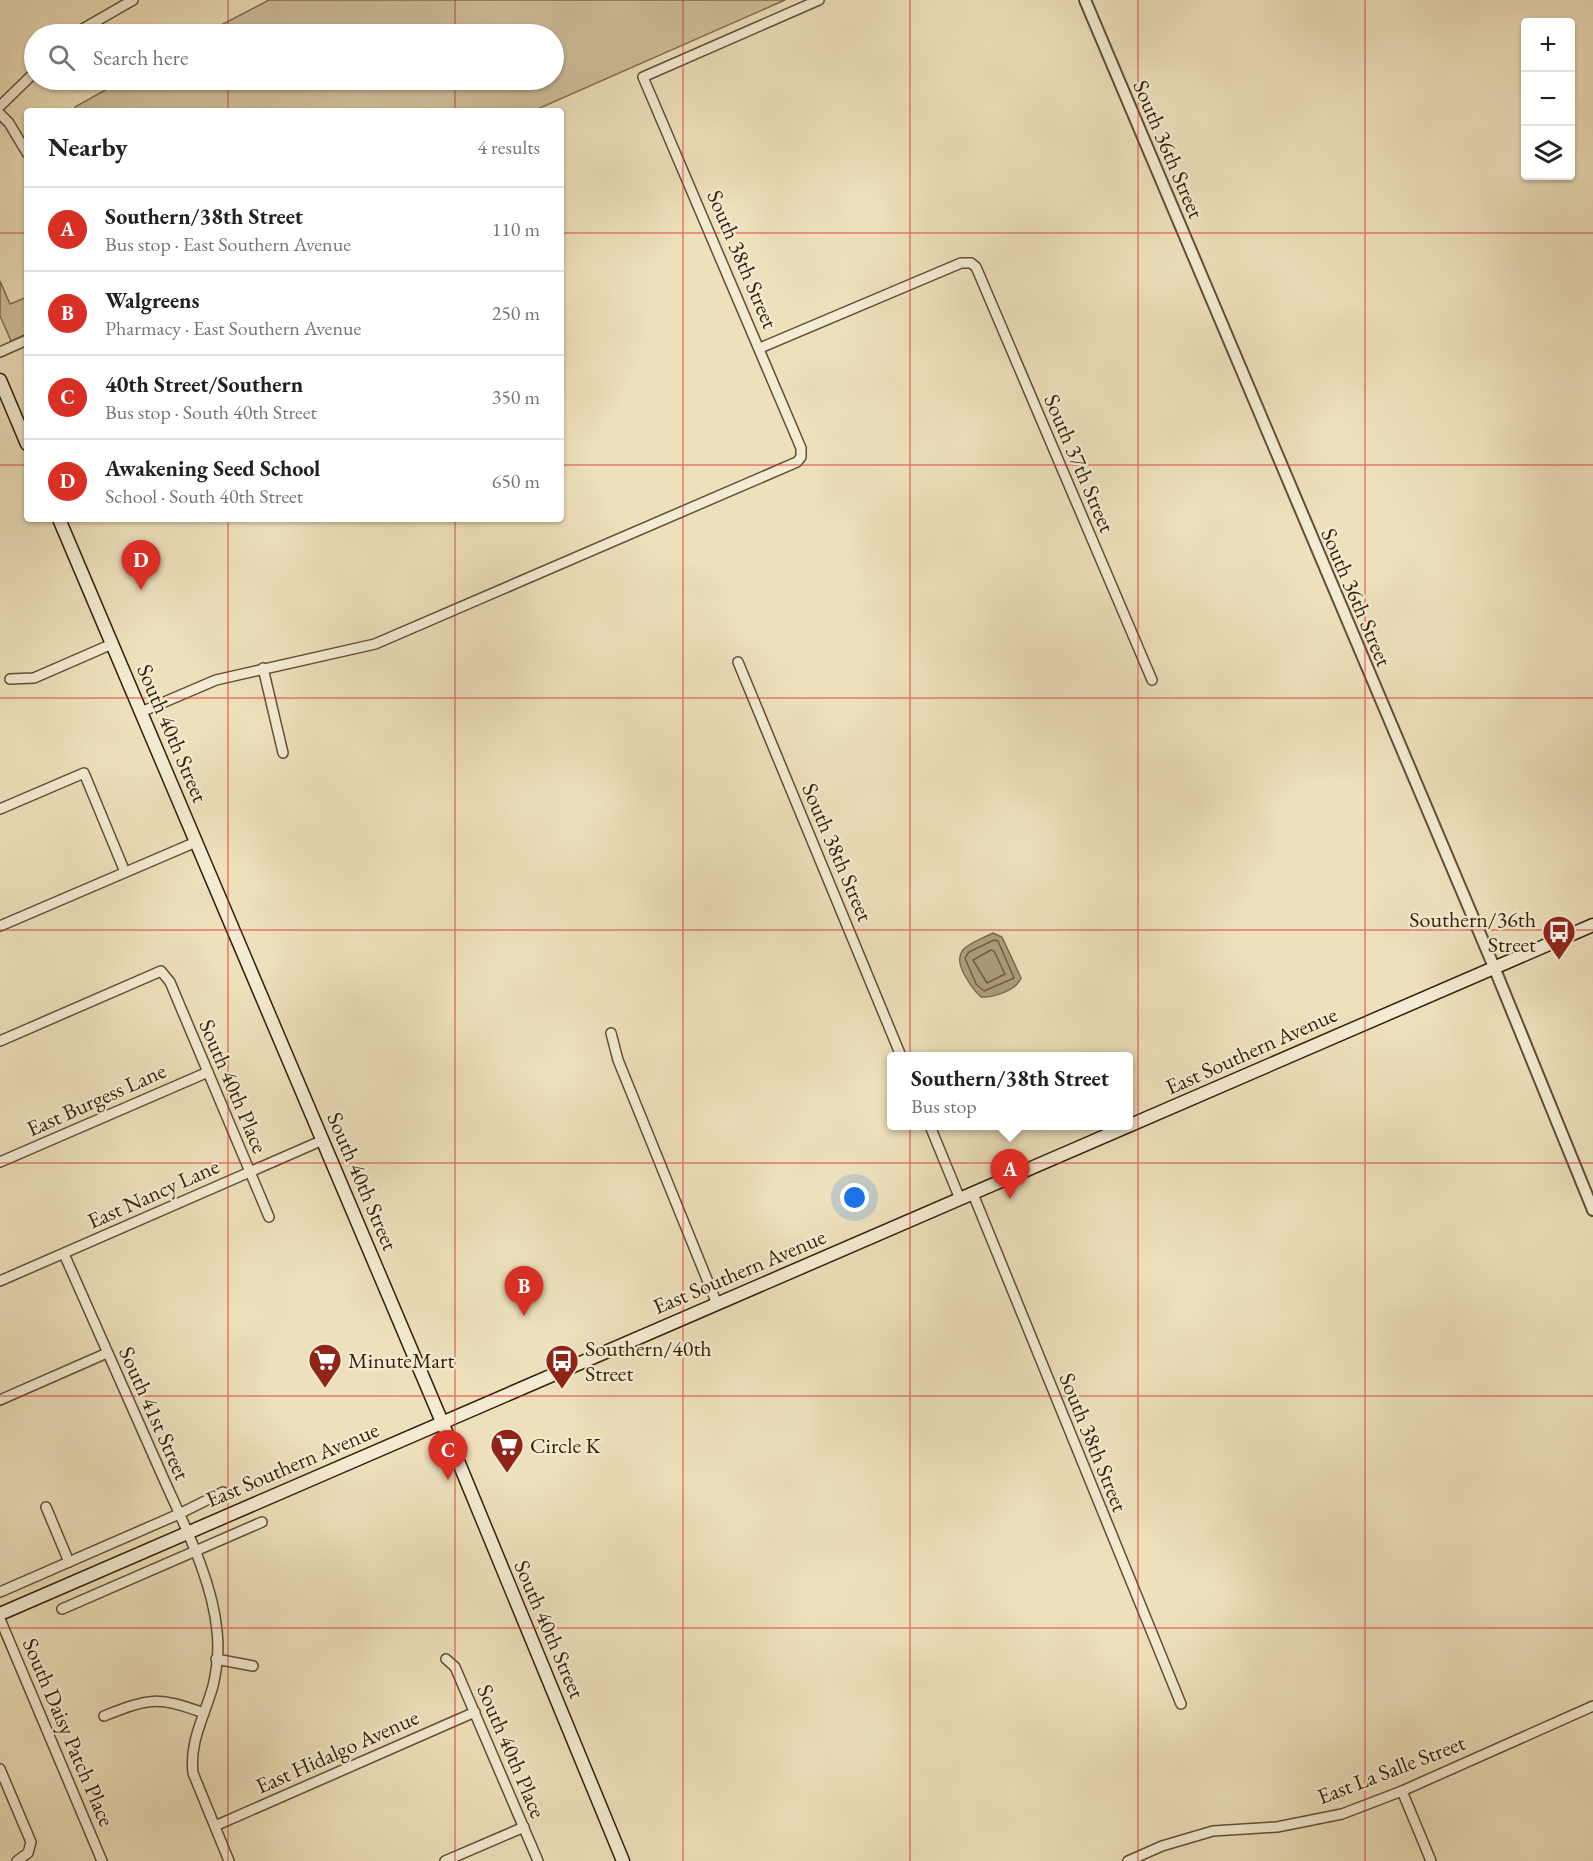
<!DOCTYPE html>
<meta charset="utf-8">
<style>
body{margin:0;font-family:"EB Garamond",serif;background:#f2f2f2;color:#202124}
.controls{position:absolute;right:18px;top:18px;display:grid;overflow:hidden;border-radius:6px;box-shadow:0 2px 4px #0004}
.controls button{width:54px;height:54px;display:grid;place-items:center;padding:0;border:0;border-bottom:2px solid #e0e0e0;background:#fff;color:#202124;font:30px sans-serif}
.you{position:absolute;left:855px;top:1198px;width:21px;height:21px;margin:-15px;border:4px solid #fff;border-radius:50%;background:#1a73e8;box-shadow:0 0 0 9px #1a73e833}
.badge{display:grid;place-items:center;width:39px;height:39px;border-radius:50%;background:#d93025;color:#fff;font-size:20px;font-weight:700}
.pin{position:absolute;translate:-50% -50px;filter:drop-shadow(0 2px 3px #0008)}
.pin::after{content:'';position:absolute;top:32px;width:21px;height:18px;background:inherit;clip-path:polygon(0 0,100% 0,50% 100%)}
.popup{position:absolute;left:887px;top:1052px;width:246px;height:78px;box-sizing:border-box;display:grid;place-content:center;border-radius:6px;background:#fff;filter:drop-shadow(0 2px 4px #0005);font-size:20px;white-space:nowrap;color:#757577}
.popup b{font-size:22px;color:#202124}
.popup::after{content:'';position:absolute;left:50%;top:100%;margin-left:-12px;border:12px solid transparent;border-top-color:#fff}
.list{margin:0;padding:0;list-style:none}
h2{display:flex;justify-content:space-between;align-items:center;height:78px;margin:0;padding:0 24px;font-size:26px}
h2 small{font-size:20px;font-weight:400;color:#757577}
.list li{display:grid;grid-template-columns:39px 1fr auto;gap:18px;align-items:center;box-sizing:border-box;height:84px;padding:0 24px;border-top:2px solid #e0e0e0}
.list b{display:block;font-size:22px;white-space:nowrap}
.list p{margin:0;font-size:20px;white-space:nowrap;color:#757577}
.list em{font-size:20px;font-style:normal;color:#757577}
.icon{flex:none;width:33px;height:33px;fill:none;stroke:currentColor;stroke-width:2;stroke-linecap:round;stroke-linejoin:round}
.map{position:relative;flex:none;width:1593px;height:1861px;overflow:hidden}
.search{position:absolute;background:#fff;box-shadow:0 2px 4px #0004;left:24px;top:24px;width:540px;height:66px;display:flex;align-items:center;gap:15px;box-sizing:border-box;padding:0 21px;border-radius:33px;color:#757577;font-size:22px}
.panel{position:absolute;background:#fff;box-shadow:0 2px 4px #0004;left:24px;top:108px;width:540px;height:414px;border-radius:6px}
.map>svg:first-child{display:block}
.green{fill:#cebf9c;stroke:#826f51;stroke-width:1.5}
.water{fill:#ae9e7d;stroke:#7e6b4d;stroke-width:1.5}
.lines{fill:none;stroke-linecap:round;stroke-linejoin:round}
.shore{stroke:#725e42;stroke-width:1.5}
.minor-casing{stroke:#634f33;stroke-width:12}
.tertiary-casing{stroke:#634f33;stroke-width:14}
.secondary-casing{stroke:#351f06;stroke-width:15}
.minor{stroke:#f3ebd3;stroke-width:9}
.tertiary{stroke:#f3ebd3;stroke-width:10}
.secondary{stroke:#f3ebd3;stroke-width:12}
.grid{fill:none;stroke:#d62828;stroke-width:1.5;stroke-opacity:0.55}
.labels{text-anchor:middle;stroke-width:4.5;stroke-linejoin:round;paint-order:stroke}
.street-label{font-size:22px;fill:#351f06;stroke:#f3ebd3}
.poi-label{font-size:22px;fill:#351f06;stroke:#f3ebd3;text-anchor:start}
</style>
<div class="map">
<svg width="1593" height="1861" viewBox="0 0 1593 1861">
<rect width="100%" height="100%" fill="#ede0bb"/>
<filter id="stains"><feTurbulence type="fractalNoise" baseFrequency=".00333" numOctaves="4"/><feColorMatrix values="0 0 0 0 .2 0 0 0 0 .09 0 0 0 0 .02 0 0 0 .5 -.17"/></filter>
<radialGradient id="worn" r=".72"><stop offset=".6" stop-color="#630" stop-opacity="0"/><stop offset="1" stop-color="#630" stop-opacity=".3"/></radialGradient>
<g class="green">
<path d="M 269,0 L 785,0 L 533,111 L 77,111 L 75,107 L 123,80 L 554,80 L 554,34 L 204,34 Z"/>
<path d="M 0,281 L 10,304 L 27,297 L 27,334 L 11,341 L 0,316 Z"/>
</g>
<path class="water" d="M 993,933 L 1002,937 L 1021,978 C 1017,990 993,998 981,997 C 973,990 969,983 964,974 C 950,947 972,944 993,933 Z"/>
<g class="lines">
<g class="shore">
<path d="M 994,940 L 998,941 L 1014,978 L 984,991 L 976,984 L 965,958 L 969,952 Z"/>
<path d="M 991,950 L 994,951 L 1005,974 L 987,983 L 973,960 Z"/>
</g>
<g class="minor-casing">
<g id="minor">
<path d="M 74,34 L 133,0"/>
<path d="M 0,106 L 34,73"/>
<path d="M 0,114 L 9,123 L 27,153"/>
<path d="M 760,348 L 961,263 L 971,263 L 976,267 L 1152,680"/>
<path d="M 0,352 L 27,340"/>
<path d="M 738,662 L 901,1056"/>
<path d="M 263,668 L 283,753"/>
<path d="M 10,679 L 34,678 L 112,644"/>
<path d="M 141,712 L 216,680 L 375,644 L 797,462 L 801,457 L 801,448 L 643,77 L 819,0"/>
<path d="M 0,809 L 84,773 L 125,872"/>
<path d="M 0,926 L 196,842"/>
<path d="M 611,1033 L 618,1060 L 717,1304"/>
<path d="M 0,1041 L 161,971 L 170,982 L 269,1217"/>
<path d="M 930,1126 L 960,1199"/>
<path d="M 0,1162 L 208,1072"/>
<path d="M 973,1194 L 1181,1704"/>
<path d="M 64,1254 C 95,1324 126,1395 158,1466 C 180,1517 212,1576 217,1631 C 219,1648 217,1669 213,1686 C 205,1715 189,1742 193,1773 L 229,1861"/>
<path d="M 0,1281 L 323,1140"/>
<path d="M 0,1400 L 107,1353"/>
<path d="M 46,1507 L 69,1562"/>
<path d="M 0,1592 L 179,1514 L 223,1492"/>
<path d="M 62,1609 L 262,1522"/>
<path d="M 0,1619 L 102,1861"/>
<path d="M 216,1659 L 253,1666"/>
<path d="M 446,1659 L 455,1667 L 538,1861"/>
<path d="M 104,1716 C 150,1698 157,1696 204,1713"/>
<path d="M 0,1769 L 31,1842 L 28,1853 L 17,1861"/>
<path d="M 1402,1791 L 1431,1861"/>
<path d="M 215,1826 L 475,1712"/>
<path d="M 445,1861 L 524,1827"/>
<path d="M 1128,1861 L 1162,1846 L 1213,1831 L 1277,1827 L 1342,1814 L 1402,1791 L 1593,1706"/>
</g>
</g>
<g class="tertiary-casing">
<path id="tertiary" d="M 1085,0 L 1494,967 L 1593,1210"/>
</g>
<g class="secondary-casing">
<g id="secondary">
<path d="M 0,380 L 27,444"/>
<path d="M 59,519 L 442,1422 L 623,1861"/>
<path d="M 0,1614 L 1593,925"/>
</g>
</g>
<use href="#minor" class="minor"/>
<use href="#tertiary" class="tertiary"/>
<use href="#secondary" class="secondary"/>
</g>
<path class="grid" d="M 228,0 L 228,34M 455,0 L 455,34M 683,0 L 683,1861M 910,0 L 910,1861M 1138,0 L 1138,1861M 1365,0 L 1365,1861M 228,80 L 228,111M 455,80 L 455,111M 0,233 L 27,233M 561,233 L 1593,233M 0,465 L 27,465M 561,465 L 1593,465M 228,519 L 228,1861M 455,519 L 455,1861M 0,698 L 1593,698M 0,930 L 1593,930M 0,1163 L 1593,1163M 0,1396 L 1593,1396M 0,1628 L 1593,1628"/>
<defs>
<g id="bus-pin" transform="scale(1.725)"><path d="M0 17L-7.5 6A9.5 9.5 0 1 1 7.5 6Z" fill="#8f2418" stroke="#f3ebd3"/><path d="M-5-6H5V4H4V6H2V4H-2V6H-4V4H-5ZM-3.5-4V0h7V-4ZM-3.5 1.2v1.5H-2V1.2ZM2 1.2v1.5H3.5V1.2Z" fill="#fff"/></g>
<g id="supermarket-pin" transform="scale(1.725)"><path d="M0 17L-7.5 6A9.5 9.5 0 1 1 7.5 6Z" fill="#8f2418" stroke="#f3ebd3"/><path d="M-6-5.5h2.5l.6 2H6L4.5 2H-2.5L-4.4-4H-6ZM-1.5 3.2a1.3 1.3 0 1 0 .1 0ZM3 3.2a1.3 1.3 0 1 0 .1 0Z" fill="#fff"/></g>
</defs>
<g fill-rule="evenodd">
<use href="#bus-pin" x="1559" y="932"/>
<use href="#supermarket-pin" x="325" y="1360"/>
<use href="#bus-pin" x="562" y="1361"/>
<use href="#supermarket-pin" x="507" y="1445"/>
</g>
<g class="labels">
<g class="street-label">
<text transform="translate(1169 149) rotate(67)" y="8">South 36th Street</text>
<text transform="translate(743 259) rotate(67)" y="8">South 38th Street</text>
<text transform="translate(1080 463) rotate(67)" y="8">South 37th Street</text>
<text transform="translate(1357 597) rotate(67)" y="8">South 36th Street</text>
<text transform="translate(173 733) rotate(67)" y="8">South 40th Street</text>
<text transform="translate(838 852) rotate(67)" y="8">South 38th Street</text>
<text transform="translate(1251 1050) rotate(-24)" y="8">East Southern Avenue</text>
<text transform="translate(234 1086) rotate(67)" y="8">South 40th Place</text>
<text transform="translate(96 1099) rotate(-24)" y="8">East Burgess Lane</text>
<text transform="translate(363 1181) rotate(67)" y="8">South 40th Street</text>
<text transform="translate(153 1193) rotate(-24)" y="8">East Nancy Lane</text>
<text transform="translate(739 1271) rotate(-23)" y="8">East Southern Avenue</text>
<text transform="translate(155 1413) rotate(66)" y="8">South 41st Street</text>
<text transform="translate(1094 1442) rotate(68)" y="8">South 38th Street</text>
<text transform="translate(292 1464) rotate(-23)" y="8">East Southern Avenue</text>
<text transform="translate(550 1629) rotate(67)" y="8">South 40th Street</text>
<text transform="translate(69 1732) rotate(67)" y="8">South Daisy Patch Place</text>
<text transform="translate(337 1751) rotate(-24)" y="8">East Hidalgo Avenue</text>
<text transform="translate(512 1751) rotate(67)" y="8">South 40th Place</text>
<text transform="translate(1391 1769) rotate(-21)" y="8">East La Salle Street</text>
</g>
<g class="poi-label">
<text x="1536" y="927" text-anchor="end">Southern/36th<tspan x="1536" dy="25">Street</tspan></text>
<text x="585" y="1356">Southern/40th<tspan x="585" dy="25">Street</tspan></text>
<text x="348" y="1368">MinuteMart</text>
<text x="530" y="1453">Circle K</text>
</g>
</g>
<rect width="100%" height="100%" filter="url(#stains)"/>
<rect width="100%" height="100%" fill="url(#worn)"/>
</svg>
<div class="controls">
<button>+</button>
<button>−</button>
<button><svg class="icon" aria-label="layers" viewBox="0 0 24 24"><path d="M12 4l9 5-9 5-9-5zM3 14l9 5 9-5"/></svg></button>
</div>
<div class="you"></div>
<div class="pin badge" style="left:1010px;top:1199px">A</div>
<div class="popup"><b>Southern/38th Street</b>Bus stop</div>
<div class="pin badge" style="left:524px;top:1316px">B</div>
<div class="pin badge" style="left:448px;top:1480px">C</div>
<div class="pin badge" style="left:141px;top:590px">D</div>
<div class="search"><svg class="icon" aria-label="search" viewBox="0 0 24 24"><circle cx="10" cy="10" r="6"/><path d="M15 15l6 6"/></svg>Search here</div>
<section class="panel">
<h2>Nearby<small>4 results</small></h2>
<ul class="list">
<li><span class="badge">A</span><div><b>Southern/38th Street</b><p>Bus stop · East Southern Avenue</p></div><em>110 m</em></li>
<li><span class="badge">B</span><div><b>Walgreens</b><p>Pharmacy · East Southern Avenue</p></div><em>250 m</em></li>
<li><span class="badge">C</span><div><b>40th Street/Southern</b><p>Bus stop · South 40th Street</p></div><em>350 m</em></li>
<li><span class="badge">D</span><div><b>Awakening Seed School</b><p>School · South 40th Street</p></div><em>650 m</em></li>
</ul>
</section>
</div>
